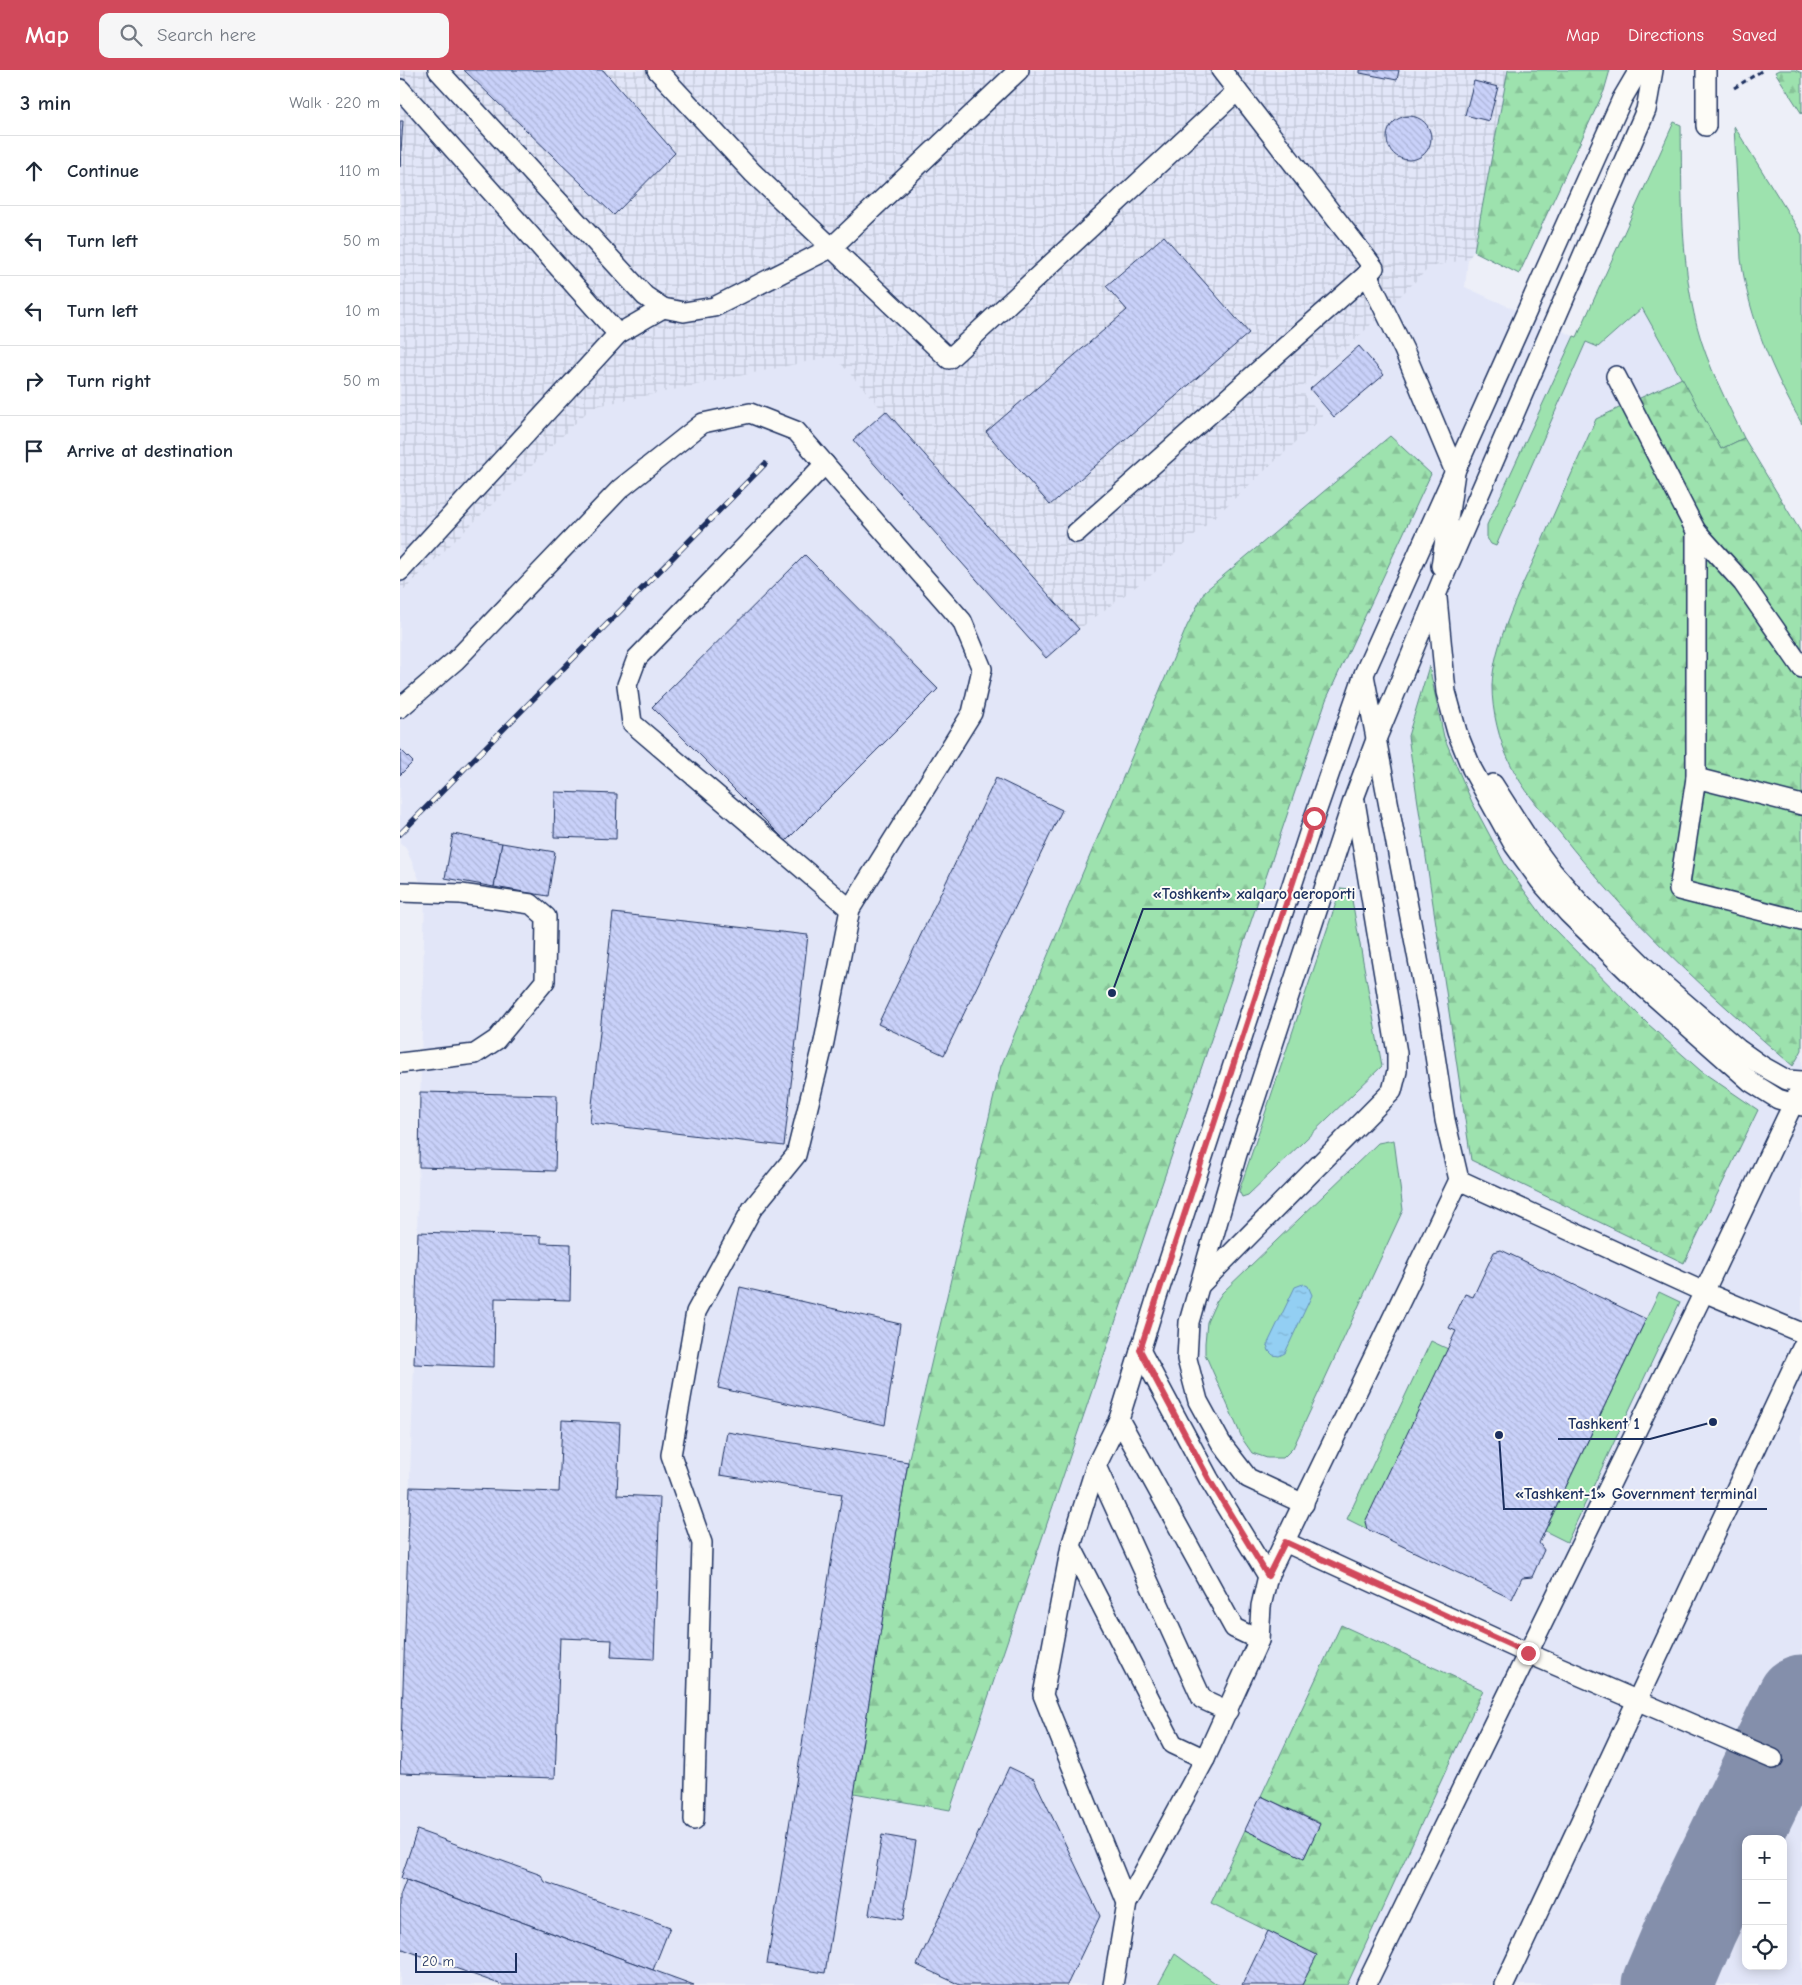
<!DOCTYPE html>
<meta charset="utf-8">
<style>
body{margin:0;font-family:"Comic Neue",sans-serif;background:#f6f6f7;color:#1f2937}
.controls{position:absolute;right:15px;bottom:15px;display:grid;overflow:hidden;border-radius:10px;box-shadow:0 2px 12px #0003}
.controls button{width:45px;height:45px;display:grid;place-items:center;padding:0;border:0;border-bottom:1px solid #e0e1e3;background:#fff;color:#1f2937;font:25px sans-serif}
.scale{position:absolute;left:15px;bottom:12px;width:102px;box-sizing:border-box;padding-left:5px;border:2px solid #1b2f5e;border-top:0;font-size:14px;line-height:18px;white-space:nowrap;color:#1b2f5e;-webkit-text-stroke:4px #fdfcf7;paint-order:stroke}
.stop{position:absolute;width:15px;height:15px;margin:-11px;border:4px solid #d1495b;border-radius:50%;background:#fff}
.stop.end{background:#d1495b;border-color:#fff;box-shadow:0 1px 5px #0008}
.list{margin:0;padding:0;list-style:none}
h2{display:flex;justify-content:space-between;align-items:center;height:65px;margin:0;padding:0 20px;font-size:21px}
h2 small{font-size:16px;font-weight:400;color:#747a83}
.list li{display:grid;grid-template-columns:32px 1fr auto;gap:15px;align-items:center;box-sizing:border-box;height:70px;padding:0 20px;border-top:1px solid #e0e1e3}
.list b{display:block;font-size:19px;white-space:nowrap}
.list em{font-size:16px;font-style:normal;color:#747a83}
.icon{flex:none;width:28px;height:28px;fill:none;stroke:currentColor;stroke-width:2;stroke-linecap:round;stroke-linejoin:round}
.map{position:relative;flex:none;width:1402px;height:1915px;overflow:hidden}
header{display:flex;align-items:center;gap:30px;box-sizing:border-box;height:70px;padding:0 25px;background:#d1495b;color:#fff}
header strong{font-size:24px}
nav{display:flex;gap:28px;margin-inline-start:auto;font-size:18px}
.search{width:350px;height:45px;background:#f6f6f7;display:flex;align-items:center;gap:12px;box-sizing:border-box;padding:0 18px;border-radius:10px;color:#747a83;font-size:19px}
main{display:flex}
aside{flex:1;background:#fff}
.map>svg:first-child{display:block}
.built{fill:#e2e6f8;fill-rule:evenodd}
.industrial{fill:url(#industrial-grid)}
.green{fill:#9de2ae;stroke:#5c8886}
.forest{fill:url(#forest-firs);stroke:#5c8886}
.water{fill:url(#water-ripples);stroke:#638fb7}
.lines{fill:none;stroke-linecap:round;stroke-linejoin:round}
.taxiway{stroke:#848fab;stroke-width:91}
.building{fill:url(#building-back-hatch);stroke:#1b2f5e}
.service-casing{stroke:#1b2f5e;stroke-width:22}
.path{stroke:#1b2f5e;stroke-width:3;stroke-dasharray:5 4;stroke-linecap:butt}
.service{stroke:#fdfcf7;stroke-width:19}
.rail-casing{stroke:#1b2f5e;stroke-width:5.5}
.rail{stroke:#fdfcf7;stroke-width:4;stroke-dasharray:11;stroke-linecap:butt}
.route{stroke:#d1495b;stroke-width:6}
.leader{fill:none;stroke:#1b2f5e;stroke-width:2}
.callout-dot{fill:#1b2f5e;stroke:#fdfcf7;stroke-width:2}
.callout-label{font-size:16px;text-anchor:middle;font-weight:bold;fill:#1b2f5e;stroke:#fdfcf7;stroke-width:4;stroke-linejoin:round;paint-order:stroke}
</style>
<header>
<strong>Map</strong>
<div class="search"><svg class="icon" aria-label="search" viewBox="0 0 24 24"><circle cx="10" cy="10" r="6"/><path d="M15 15l6 6"/></svg>Search here</div>
<nav><a>Map</a><a>Directions</a><a>Saved</a></nav>
</header>
<main>
<aside>
<h2>3 min<small>Walk · 220 m</small></h2>
<ul class="list">
<li><svg class="icon" aria-label="ahead" viewBox="0 0 24 24"><path d="M12 20V5M6 11l6-6 6 6"/></svg><div><b>Continue</b></div><em>110 m</em></li>
<li><svg class="icon" aria-label="left" viewBox="0 0 24 24"><path d="M17 20v-9H6M10 6l-5 5 5 5"/></svg><div><b>Turn left</b></div><em>50 m</em></li>
<li><svg class="icon" aria-label="left" viewBox="0 0 24 24"><path d="M17 20v-9H6M10 6l-5 5 5 5"/></svg><div><b>Turn left</b></div><em>10 m</em></li>
<li><svg class="icon" aria-label="right" viewBox="0 0 24 24"><path d="M7 20v-9h11M14 6l5 5-5 5"/></svg><div><b>Turn right</b></div><em>50 m</em></li>
<li><svg class="icon" aria-label="arrive" viewBox="0 0 24 24"><path d="M6 21V4h12l-3 4 3 4H6"/></svg><div><b>Arrive at destination</b></div></li>
</ul>
</aside>
<div class="map">
<svg width="1402" height="1915" viewBox="0 0 1402 1915">
<defs>
<pattern id="industrial-grid" width="8" height="8" patternUnits="userSpaceOnUse" patternTransform="scale(1.25)"><rect width="8" height="8" fill="#e2e6f8"/><path d="M0 4h8M4 0v8" fill="none" stroke="#c1c6d7"/></pattern>
<pattern id="forest-firs" width="22" height="20" patternUnits="userSpaceOnUse" patternTransform="scale(1.25)"><rect width="22" height="20" fill="#9de2ae"/><path d="M5 1l3.5 6h-7zM16 11l3.5 6h-7z" fill="#87c298"/></pattern>
<pattern id="water-ripples" width="26" height="14" patternUnits="userSpaceOnUse" patternTransform="scale(1.25)"><rect width="26" height="14" fill="#93cff3"/><path d="M2 4q2-2 4 0t4 0M15 11q2-2 4 0t4 0" fill="none" stroke="#7eb2d3"/></pattern>
<pattern id="building-back-hatch" width="6" height="6" patternUnits="userSpaceOnUse" patternTransform="scale(1.25)"><rect width="6" height="6" fill="#c9d1f9"/><path d="M-1 5l2 2M0 0l6 6M5-1l2 2" fill="none" stroke="#acb4d8"/></pattern>
</defs>
<rect width="100%" height="100%" fill="#edeff8"/>
<filter id="ink" filterUnits="userSpaceOnUse"><feTurbulence type="fractalNoise" baseFrequency=".02" numOctaves="2"/><feDisplacementMap in="SourceGraphic" scale="10" xChannelSelector="R" yChannelSelector="G"/><feConvolveMatrix kernelMatrix="1 2 1 2 8 2 1 2 1" color-interpolation-filters="sRGB"/></filter>
<g filter="url(#ink)">
<path class="built" d="M 0,0 L 1074,181 L 1068,189 L 1065,217 L 1198,277 L 1243,238 L 1321,379 L 1344,368 L 1402,464 L 1402,1915 L 0,1915 L 0,1689 L 14,1294 L 25,823 L 6,778 L 0,774 L 0,705 L 2,703 L 0,700 ZM 1346,1769 L 1383,1769 L 1383,1896 L 1346,1896 Z"/>
<path class="industrial" d="M 0,0 L 1108,0 L 1074,181 L 1068,189 L 1030,197 L 949,276 L 900,319 L 923,347 L 754,503 L 679,559 L 434,286 L 192,337 L 0,524 Z"/>
<g class="green">
<path d="M 1274,52 L 1281,55 C 1282,122 1280,191 1297,256 C 1307,295 1327,332 1344,368 L 1321,379 L 1242,238 L 1198,277 L 1186,272 L 1096,476 L 1091,474 L 1087,468 L 1087,455 L 1174,266 L 1177,267 Z"/>
<path d="M 1334,56 L 1402,165 L 1402,354 C 1373,303 1349,248 1341,189 Z"/>
<path d="M 941,818 L 950,819 L 982,996 L 848,1125 L 842,1127 L 839,1121 Z"/>
<path d="M 994,1070 L 1003,1140 L 893,1378 L 883,1388 L 867,1388 L 852,1383 L 843,1370 L 805,1284 L 805,1273 L 807,1252 L 816,1232 L 822,1223 L 978,1073 Z"/>
<path d="M 1259,1222 L 1280,1232 L 1167,1472 L 1145,1461 Z"/>
<path d="M 1031,1271 L 1048,1279 L 967,1459 L 947,1449 Z"/>
<path d="M 775,1884 L 818,1915 L 758,1915 Z"/>
</g>
<g class="forest">
<path d="M 1108,0 L 1210,0 L 1204,21 L 1119,204 L 1074,181 Z"/>
<path d="M 1379,0 L 1395,0 L 1402,3 L 1402,44 L 1375,2 Z"/>
<path d="M 1282,308 L 1321,379 L 1344,368 L 1402,464 L 1402,980 L 1393,996 C 1310,925 1228,850 1160,763 C 1142,741 1122,719 1110,693 C 1099,670 1092,642 1092,616 C 1093,575 1120,520 1137,483 C 1156,438 1176,394 1196,349 Z"/>
<path d="M 990,366 L 1031,404 L 926,630 L 550,1740 L 454,1723 L 508,1392 L 601,996 L 787,556 L 805,521 Z"/>
<path d="M 1029,596 L 1044,667 L 1072,732 L 1105,794 L 1147,852 L 1248,954 L 1301,1001 L 1358,1040 L 1284,1193 L 1071,1090 L 1008,666 Z"/>
<path d="M 941,1555 L 1083,1620 L 947,1915 L 902,1915 L 916,1885 L 811,1833 L 845,1760 L 904,1788 L 920,1753 L 861,1726 Z"/>
</g>
<path class="water" d="M 903,1214 L 908,1216 L 912,1225 L 885,1283 L 879,1286 L 873,1285 L 869,1281 L 867,1275 L 895,1217 Z"/>
<g class="lines">
<path class="taxiway" d="M 1267,1915 L 1293,1854 L 1402,1630"/>
</g>
<g class="building">
<path d="M 64,0 L 203,0 L 275,83 L 214,145 Z"/>
<path d="M 960,0 L 999,0 L 997,10 L 960,3 Z"/>
<path d="M 1074,11 L 1098,17 L 1089,51 L 1065,45 Z"/>
<circle cx="1009" cy="68" r="22"/>
<path d="M 0,51 L 3,51 L 0,97 Z"/>
<path d="M 764,166 L 849,263 L 650,435 L 586,362 L 727,240 L 706,216 Z"/>
<path d="M 959,276 L 984,305 L 934,347 L 910,319 Z"/>
<path d="M 486,341 L 679,559 L 646,588 L 453,370 Z"/>
<path d="M 405,485 L 538,619 L 386,771 L 252,637 Z"/>
<path d="M 0,679 L 13,692 L 0,705 Z"/>
<path d="M 596,708 L 662,740 L 544,985 L 478,954 Z"/>
<path d="M 155,722 L 217,724 L 216,769 L 154,767 Z"/>
<path d="M 53,764 L 102,773 L 94,817 L 45,808 Z"/>
<path d="M 102,773 L 155,782 L 148,826 L 94,817 Z"/>
<path d="M 213,843 L 408,865 L 384,1076 L 190,1053 Z"/>
<path d="M 20,1022 L 157,1025 L 155,1101 L 19,1097 Z"/>
<path d="M 18,1162 L 141,1166 L 141,1173 L 171,1174 L 170,1230 L 95,1228 L 94,1297 L 14,1294 Z"/>
<path d="M 1101,1180 L 1246,1249 L 1139,1473 L 1144,1480 L 1132,1507 L 1122,1508 L 1112,1529 L 967,1459 L 965,1452 L 1056,1261 L 1049,1258 L 1065,1224 L 1073,1227 L 1094,1182 Z"/>
<path d="M 340,1217 L 500,1254 L 485,1355 L 318,1318 Z"/>
<path d="M 162,1350 L 220,1353 L 217,1425 L 260,1427 L 254,1589 L 211,1587 L 212,1570 L 160,1568 L 155,1708 L 0,1703 L 10,1417 L 159,1422 Z"/>
<path d="M 327,1362 L 508,1392 L 425,1903 L 367,1894 L 442,1424 L 320,1405 Z"/>
<path d="M 609,1697 L 634,1709 L 700,1846 L 667,1915 L 560,1915 L 517,1895 Z"/>
<path d="M 861,1726 L 920,1754 L 904,1788 L 845,1760 Z"/>
<path d="M 17,1760 L 141,1805 L 145,1812 L 270,1857 L 253,1900 L 1,1808 Z"/>
<path d="M 482,1765 L 516,1771 L 503,1850 L 469,1844 Z"/>
<path d="M 6,1810 L 253,1900 L 294,1915 L 102,1915 L 0,1878 L 0,1826 Z"/>
<path d="M 868,1861 L 917,1885 L 902,1915 L 842,1915 Z"/>
</g>
<g class="lines">
<g class="service-casing">
<g id="service">
<path d="M 38,0 L 245,226 L 263,238 L 284,242 L 314,237 L 431,178 L 619,0"/>
<path d="M 257,0 L 353,103 L 549,289 L 837,21"/>
<path d="M 1306,0 L 1306,56"/>
<path d="M 0,19 L 218,264"/>
<path d="M 967,204 L 1004,280 L 1055,402 L 1041,496"/>
<path d="M 1216,306 L 1296,461 L 1296,708 L 1279,820 L 1402,851"/>
<path d="M 425,394 L 237,588 L 227,615 L 232,653 L 450,839"/>
<path d="M 1296,461 L 1343,513 L 1402,598"/>
<path d="M 676,463 L 974,198 L 821,0"/>
<path d="M 0,501 L 218,264 L 263,238"/>
<path d="M 1037,528 L 1046,622 L 1057,662 L 1072,699 L 1114,775 L 1140,811 L 1168,843 L 1246,919 L 1351,1012 L 1378,1029 L 1402,1036"/>
<path d="M 0,638 L 56,590 L 220,419 L 303,353 L 350,343 L 396,361 L 562,551 L 582,599 L 572,643 L 450,839 L 424,972 L 396,1085 L 352,1139 L 296,1242 L 271,1385 L 302,1473 L 294,1750"/>
<path d="M 1296,708 L 1402,735"/>
<path d="M 1093,714 L 1127,767 L 1152,801 L 1180,833 L 1257,909 L 1338,979 L 1362,996 L 1387,1010 L 1402,1011"/>
<path d="M 0,822 L 61,824 L 131,834 L 146,847 L 145,911 L 96,970 L 75,984 L 0,993"/>
<path d="M 1059,1110 L 1304,1222 L 1402,1263"/>
<path d="M 800,1215 L 992,1021 L 997,1001 L 997,983 L 955,731"/>
<path d="M 740,1280 L 809,1409 L 868,1506 L 1059,1110 L 1045,1050 L 1029,947 L 964,605"/>
<path d="M 719,1349 L 755,1233 L 914,748 L 964,604 L 1222,29 L 1239,0"/>
<path d="M 696,1396 L 671,1476 L 773,1674 L 805,1689"/>
<path d="M 904,1434 L 848,1408 L 821,1373 L 798,1331 L 787,1289 L 789,1252 L 837,1084 L 954,728 L 977,667 L 1046,501 L 1246,40 L 1253,0"/>
<path d="M 885,1472 L 1127,1583 L 1373,1689"/>
<path d="M 671,1476 L 643,1625 L 727,1833"/>
<path d="M 828,1641 L 802,1629 L 696,1396 L 719,1349 L 834,1558 L 859,1570"/>
<path d="M 713,1915 L 727,1833 L 805,1689 L 859,1570 L 861,1536 L 868,1506"/>
<path d="M 966,1915 L 1304,1222 L 1402,1015"/>
<path d="M 1104,1915 L 1402,1278"/>
</g>
</g>
<path class="path" d="M 1334,18 L 1363,0"/>
<use href="#service" class="service"/>
<g class="rail-casing">
<path id="rail" d="M 0,764 L 365,394"/>
</g>
<use href="#rail" class="rail"/>
</g>
</g>
<g class="lines" filter="url(#ink)">
<path class="route" d="M 914,748 L 740,1280 L 809,1409 L 868,1506 L 885,1472 L 1128,1583"/>
</g>
<path class="leader" d="M712 923L743 839H966M1313 1352L1250 1369H1158M1099 1365L1104 1439H1367"/>
<g class="callout-dot">
<circle cx="712" cy="923" r="5"/>
<circle cx="1313" cy="1352" r="5"/>
<circle cx="1099" cy="1365" r="5"/>
</g>
<g class="callout-label">
<text x="854" y="829">«Toshkent» xalqaro aeroporti</text>
<text x="1204" y="1359">Tashkent 1</text>
<text x="1236" y="1429">«Tashkent-1» Government terminal</text>
</g>
</svg>
<div class="controls">
<button>+</button>
<button>−</button>
<button><svg class="icon" aria-label="locate" viewBox="0 0 24 24"><circle cx="12" cy="12" r="6"/><path d="M12 2v4M12 18v4M2 12h4M18 12h4"/></svg></button>
</div>
<div class="scale">20 m</div>
<div class="stop" style="left:914px;top:748px"></div>
<div class="stop end" style="left:1128px;top:1583px"></div>
</div>
</main>
